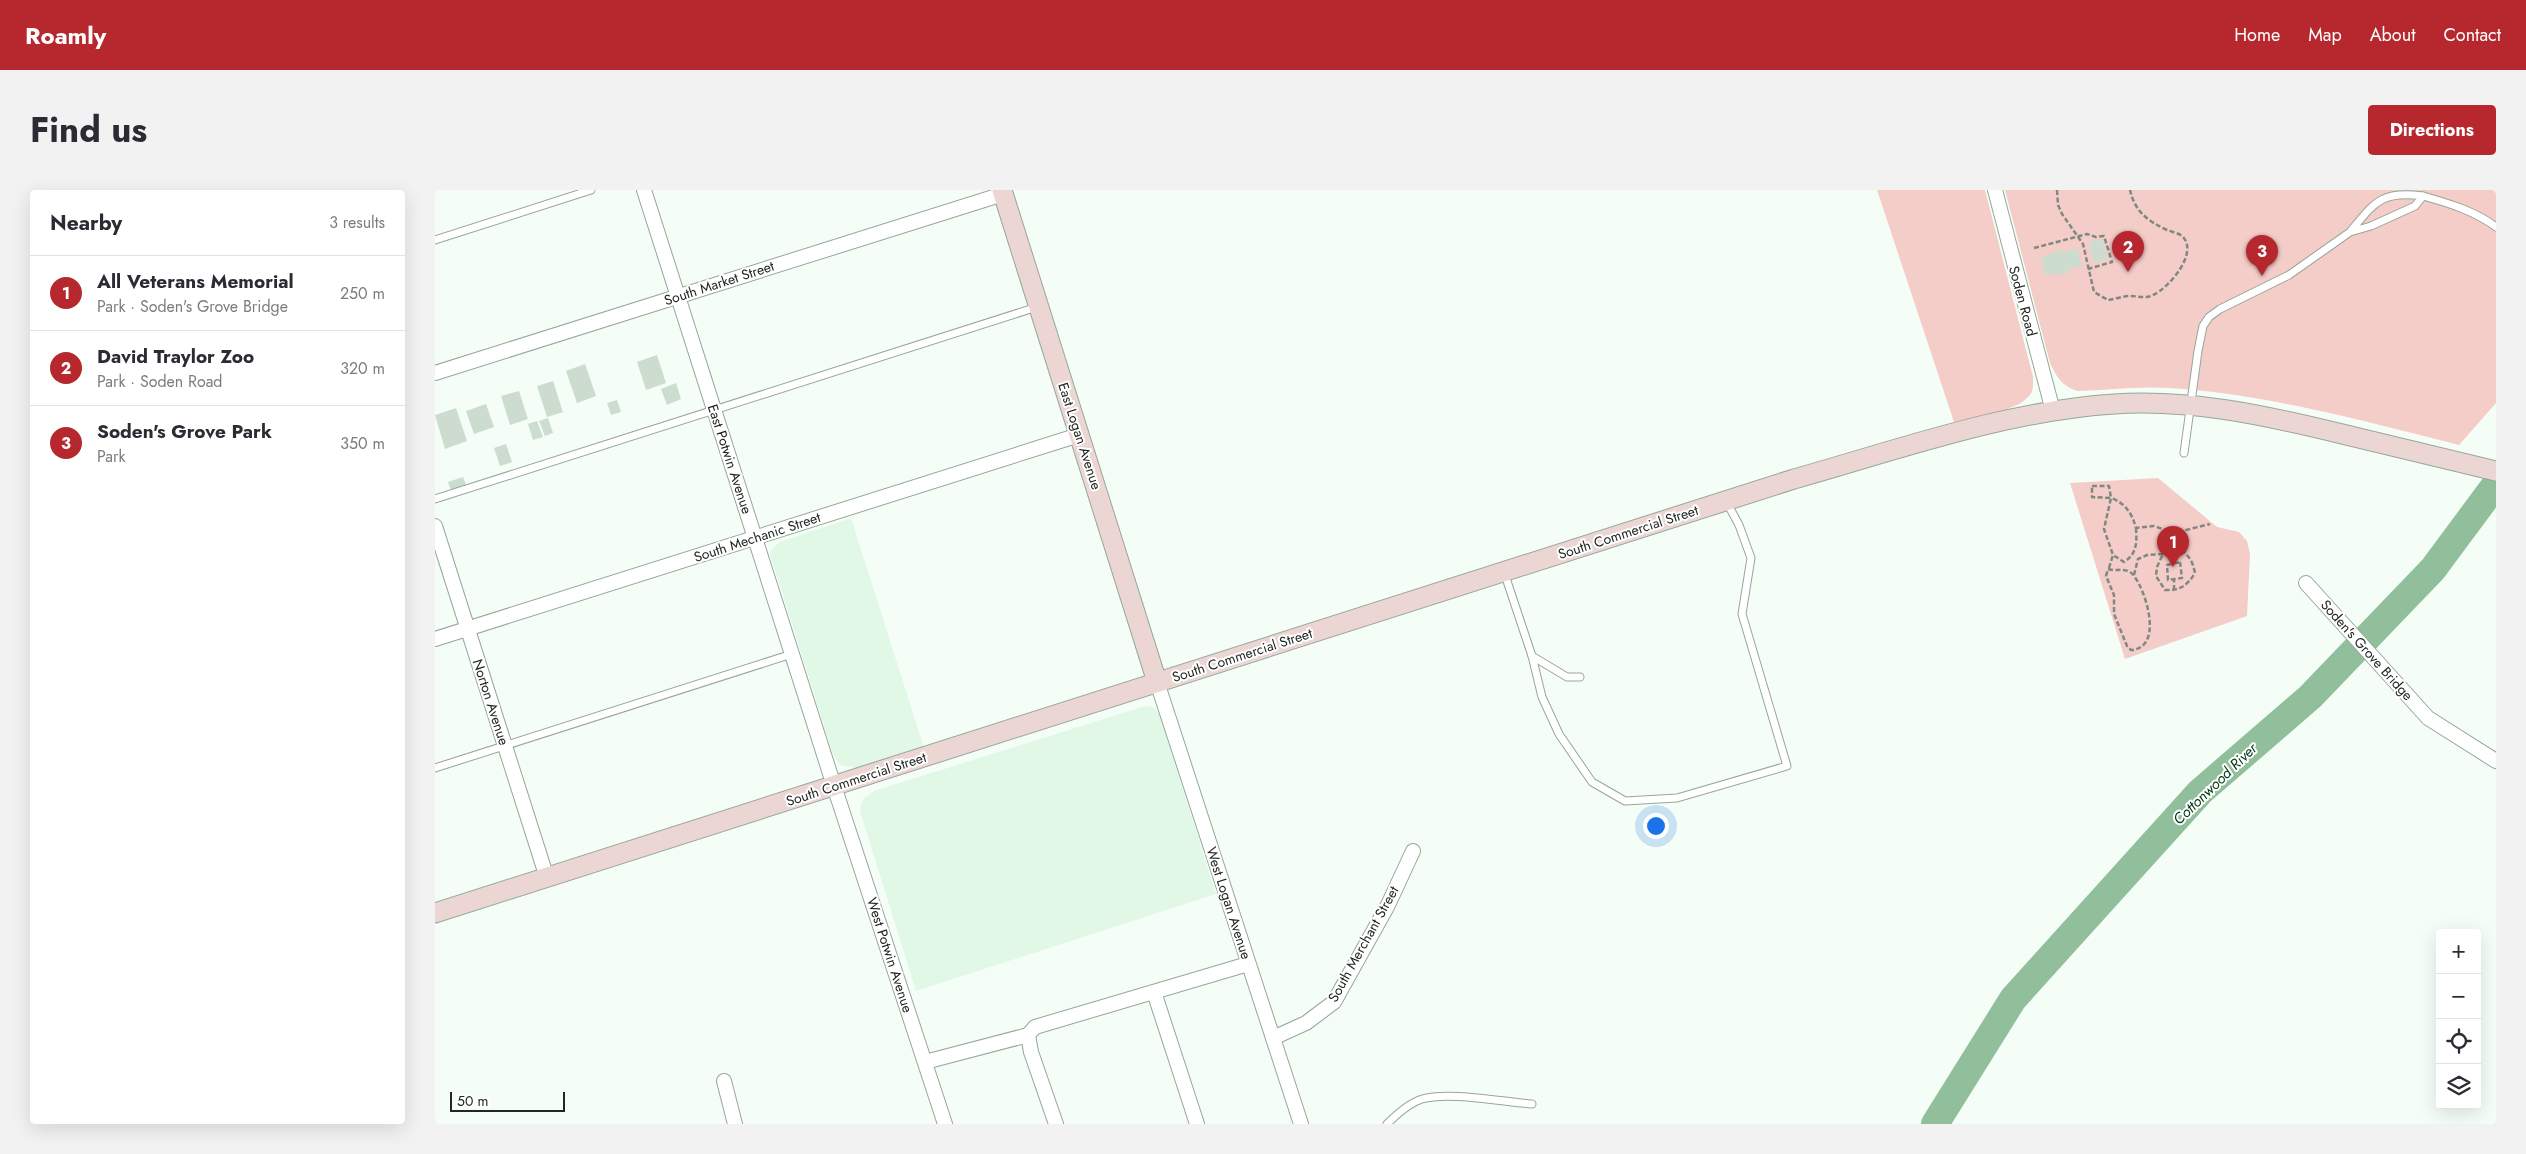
<!DOCTYPE html>
<meta charset="utf-8">
<style>
body{margin:0;font-family:Jost,sans-serif;background:#f2f2f3;color:#2b2b33}
.controls{position:absolute;right:15px;bottom:15px;display:grid;overflow:hidden;border-radius:5px;box-shadow:0 5px 20px #0002}
.controls button{width:45px;height:45px;display:grid;place-items:center;padding:0;border:0;border-bottom:1px solid #e1e1e2;background:#fff;color:#2b2b33;font:25px sans-serif}
.scale{position:absolute;left:15px;bottom:12px;width:115px;box-sizing:border-box;padding-left:5px;border:2px solid #212722;border-top:0;font-size:14px;line-height:18px;white-space:nowrap;color:#212722;-webkit-text-stroke:4px #fff;paint-order:stroke}
.you{position:absolute;left:1220px;top:635px;width:18px;height:18px;margin:-12px;border:4px solid #fff;border-radius:50%;background:#1a73e8;box-shadow:0 0 0 8px #1a73e833}
.badge{display:grid;place-items:center;width:32px;height:32px;border-radius:50%;background:#b7272e;color:#fff;font-size:16px;font-weight:700}
.pin{position:absolute;translate:-50% -41px;filter:drop-shadow(0 1px 2px #0008)}
.pin::after{content:'';position:absolute;top:26px;width:18px;height:15px;background:inherit;clip-path:polygon(0 0,100% 0,50% 100%)}
.list{margin:0;padding:0;list-style:none}
h2{display:flex;justify-content:space-between;align-items:center;height:65px;margin:0;padding:0 20px;font-size:21px}
h2 small{font-size:16px;font-weight:400;color:#7c7c81}
.list li{display:grid;grid-template-columns:32px 1fr auto;gap:15px;align-items:center;box-sizing:border-box;height:75px;padding:0 20px;border-top:1px solid #e1e1e2}
.list b{display:block;font-size:19px;white-space:nowrap}
.list p{margin:0;font-size:16px;white-space:nowrap;color:#7c7c81}
.list em{font-size:16px;font-style:normal;color:#7c7c81}
.icon{flex:none;width:28px;height:28px;fill:none;stroke:currentColor;stroke-width:2;stroke-linecap:round;stroke-linejoin:round}
.map{position:relative;flex:none;width:2061px;height:934px;overflow:hidden;border-radius:5px}
header{display:flex;align-items:center;gap:30px;box-sizing:border-box;height:70px;padding:0 25px;background:#b7272e;color:#fff}
header strong{font-size:24px}
nav{display:flex;gap:28px;margin-inline-start:auto;font-size:18px}
.intro{display:flex;align-items:center;justify-content:space-between;box-sizing:border-box;height:120px;padding:0 30px}
h1{margin:0;font-size:35px}
.button{padding:12px 22px;border-radius:5px;background:#b7272e;color:#fff;font-size:18px;font-weight:700}
main{display:flex;gap:30px;padding:0 30px}
aside{flex:1;background:#fff;border-radius:5px;box-shadow:0 5px 20px #0002}
.map>svg:first-child{display:block}
.built{fill:#e1f8e6}
.green{fill:#f4ccc8}
.lines{fill:none;stroke-linecap:round;stroke-linejoin:round}
.river{stroke:#91be9b;stroke-width:28}
.building{fill:#ccdccf}
.lane-casing{stroke:#97a69a;stroke-width:9}
.street-casing{stroke:#97a69a;stroke-width:16}
.secondary-casing{stroke:#97a69a;stroke-width:21}
.path{stroke:#808882;stroke-width:2.5;stroke-dasharray:5 2.5;stroke-linecap:butt}
.lane{stroke:#fff;stroke-width:7}
.street{stroke:#fff;stroke-width:14}
.secondary{stroke:#ecd6d4;stroke-width:19}
.labels{text-anchor:middle;stroke-width:4;stroke-linejoin:round;paint-order:stroke}
.street-label{font-size:14px;fill:#212722;stroke:#fff}
.water-label{font-size:15px;font-style:italic;fill:#013817;stroke:#fff}
</style>
<header>
<strong>Roamly</strong>
<nav><a>Home</a><a>Map</a><a>About</a><a>Contact</a></nav>
</header>
<div class="intro"><h1>Find us</h1><a class="button">Directions</a></div>
<main>
<aside>
<h2>Nearby<small>3 results</small></h2>
<ul class="list">
<li><span class="badge">1</span><div><b>All Veterans Memorial</b><p>Park · Soden's Grove Bridge</p></div><em>250 m</em></li>
<li><span class="badge">2</span><div><b>David Traylor Zoo</b><p>Park · Soden Road</p></div><em>320 m</em></li>
<li><span class="badge">3</span><div><b>Soden's Grove Park</b><p>Park</p></div><em>350 m</em></li>
</ul>
</aside>
<div class="map">
<svg width="2061" height="934" viewBox="0 0 2061 934">
<rect width="100%" height="100%" fill="#f4fef6"/>
<g class="built">
<path d="M 416,328 L 489,558 L 421,578 L 405,575 L 398,564 L 335,364 L 337,359 L 344,352 Z"/>
<path d="M 710,516 L 718,517 L 724,523 L 781,704 L 481,801 L 425,621 L 428,609 L 439,601 Z"/>
</g>
<g class="green">
<path d="M 1442,0 L 1550,0 L 1598,187 C 1598,194 1599,201 1594,206 C 1581,222 1539,227 1519,232 Z"/>
<path d="M 1570,0 L 2061,0 L 2061,213 L 2024,255 C 1929,231 1832,204 1734,198 C 1704,196 1673,200 1643,201 C 1626,196 1622,187 1615,173 Z"/>
<path d="M 1723,288 L 1782,337 L 1804,342 L 1812,351 L 1815,364 L 1812,426 L 1690,469 L 1635,293 Z"/>
</g>
<g class="lines">
<path class="river" d="M 1500,934 L 1578,809 L 1765,602 L 1875,507 L 1998,379 L 2061,294"/>
</g>
<g class="building">
<path d="M 1667,49 L 1673,69 L 1659,73 L 1654,52 Z"/>
<path d="M 1642,58 L 1647,76 L 1632,80 L 1633,83 L 1620,86 L 1619,83 L 1610,85 L 1606,68 L 1627,59 L 1627,62 Z"/>
<path d="M 222,165 L 231,193 L 211,200 L 202,172 Z"/>
<path d="M 150,174 L 161,206 L 142,213 L 131,181 Z"/>
<path d="M 118,191 L 128,222 L 112,227 L 102,196 Z"/>
<path d="M 241,193 L 246,209 L 232,215 L 226,199 Z"/>
<path d="M 84,201 L 93,229 L 75,235 L 66,206 Z"/>
<path d="M 182,210 L 186,222 L 176,225 L 172,213 Z"/>
<path d="M 51,214 L 59,237 L 39,244 L 31,221 Z"/>
<path d="M 21,218 L 32,251 L 10,259 L 0,225 Z"/>
<path d="M 113,228 L 118,243 L 110,246 L 104,231 Z"/>
<path d="M 102,231 L 108,247 L 98,250 L 93,234 Z"/>
<path d="M 71,254 L 77,272 L 65,276 L 59,258 Z"/>
<path d="M 28,287 L 31,295 L 16,300 L 13,292 Z"/>
</g>
<g class="lines">
<g class="lane-casing">
<g id="lane">
<path d="M 1988,6 C 2013,13 2040,21 2061,37"/>
<path d="M 0,50 L 156,0"/>
<path d="M 1749,263 L 1763,161 L 1768,136 L 1774,127 L 1785,119 L 1854,85 L 1915,42 L 1936,36 L 1980,16 L 1988,6 C 1946,0 1939,13 1915,42"/>
<path d="M 0,309 L 602,117"/>
<path d="M 1069,382 L 1097,466 L 1132,487 L 1145,487"/>
<path d="M 1097,466 L 1107,507 L 1124,544 L 1157,592 L 1190,611 L 1242,608 L 1352,576 L 1307,424 L 1316,368 L 1304,335 L 1291,311"/>
<path d="M 0,578 L 357,464"/>
<path d="M 952,934 C 962,924 974,913 987,909 C 1014,901 1067,912 1097,914"/>
</g>
</g>
<g class="street-casing">
<g id="street">
<path d="M 209,0 L 399,596 L 510,934"/>
<path d="M 1560,0 L 1618,221"/>
<path d="M 0,183 L 568,4"/>
<path d="M 0,336 L 112,688"/>
<path d="M 1871,393 L 1993,528 L 2061,571"/>
<path d="M 0,449 L 644,245"/>
<path d="M 722,492 L 866,934"/>
<path d="M 719,802 L 762,934"/>
<path d="M 593,845 L 596,862 L 621,934"/>
<path d="M 838,848 L 871,833 L 899,812 L 953,715 L 978,661"/>
<path d="M 490,872 L 593,845 L 600,837 L 813,774"/>
<path d="M 289,891 L 300,934"/>
</g>
</g>
<g class="secondary-casing">
<g id="secondary">
<path d="M 567,0 L 722,492"/>
<path d="M 0,723 L 1359,289 C 1462,260 1571,221 1679,214 C 1755,209 1829,225 1903,243 C 1955,255 2008,268 2061,281"/>
</g>
</g>
<g class="path">
<path d="M 1622,0 L 1623,15 L 1627,24 L 1648,54 L 1659,102 L 1673,110 C 1680,109 1688,106 1695,106 C 1703,106 1711,109 1718,105 C 1733,99 1765,62 1747,46 C 1743,43 1737,42 1732,40 C 1713,31 1700,22 1695,0"/>
<path d="M 1599,58 L 1652,44 L 1661,47 L 1669,46 L 1677,72 L 1653,79"/>
<path d="M 1657,296 L 1674,296 L 1676,308 L 1657,307 Z"/>
<path d="M 1701,338 C 1702,352 1702,364 1689,372 L 1678,365 L 1669,339 L 1676,308 C 1690,313 1697,323 1701,338 L 1719,336 L 1739,343 L 1775,334"/>
<path d="M 1746,360 C 1755,366 1758,373 1760,383 C 1752,396 1744,401 1730,400 L 1721,386 L 1722,377 L 1728,364 Z"/>
<path d="M 1745,372 L 1747,388 L 1733,390 L 1732,375 Z"/>
<path d="M 1738,373 L 1739,343"/>
<path d="M 1674,378 L 1678,365"/>
<path d="M 1673,379 C 1682,382 1692,376 1699,386 C 1711,401 1729,458 1696,460 L 1692,456 L 1679,424 L 1679,405 L 1671,386 Z"/>
<path d="M 1699,385 L 1703,369 L 1712,365 L 1728,364"/>
<path d="M 1739,400 L 1739,390"/>
</g>
<use href="#lane" class="lane"/>
<use href="#street" class="street"/>
<use href="#secondary" class="secondary"/>
</g>
<g class="labels">
<g class="street-label">
<text transform="translate(284 93) rotate(-18)" y="5">South Market Street</text>
<text transform="translate(1588 111) rotate(75)" y="5">Soden Road</text>
<text transform="translate(645 246) rotate(72)" y="5">East Logan Avenue</text>
<text transform="translate(295 269) rotate(72)" y="5">East Potwin Avenue</text>
<text transform="translate(1193 342) rotate(-18)" y="5">South Commercial Street</text>
<text transform="translate(322 347) rotate(-18)" y="5">South Mechanic Street</text>
<text transform="translate(1932 460) rotate(48)" y="5">Soden's Grove Bridge</text>
<text transform="translate(807 465) rotate(-18)" y="5">South Commercial Street</text>
<text transform="translate(56 512) rotate(72)" y="5">Norton Avenue</text>
<text transform="translate(421 589) rotate(-18)" y="5">South Commercial Street</text>
<text transform="translate(794 713) rotate(72)" y="5">West Logan Avenue</text>
<text transform="translate(928 754) rotate(-61)" y="5">South Merchant Street</text>
<text transform="translate(455 765) rotate(72)" y="5">West Potwin Avenue</text>
</g>
<g class="water-label">
<text transform="translate(1780 594) rotate(-44)" y="5">Cottonwood River</text>
</g>
</g>
</svg>
<div class="controls">
<button>+</button>
<button>−</button>
<button><svg class="icon" aria-label="locate" viewBox="0 0 24 24"><circle cx="12" cy="12" r="6"/><path d="M12 2v4M12 18v4M2 12h4M18 12h4"/></svg></button>
<button><svg class="icon" aria-label="layers" viewBox="0 0 24 24"><path d="M12 4l9 5-9 5-9-5zM3 14l9 5 9-5"/></svg></button>
</div>
<div class="scale">50 m</div>
<div class="you"></div>
<div class="pin badge" style="left:1738px;top:377px">1</div>
<div class="pin badge" style="left:1693px;top:82px">2</div>
<div class="pin badge" style="left:1827px;top:86px">3</div>
</div>
</main>
